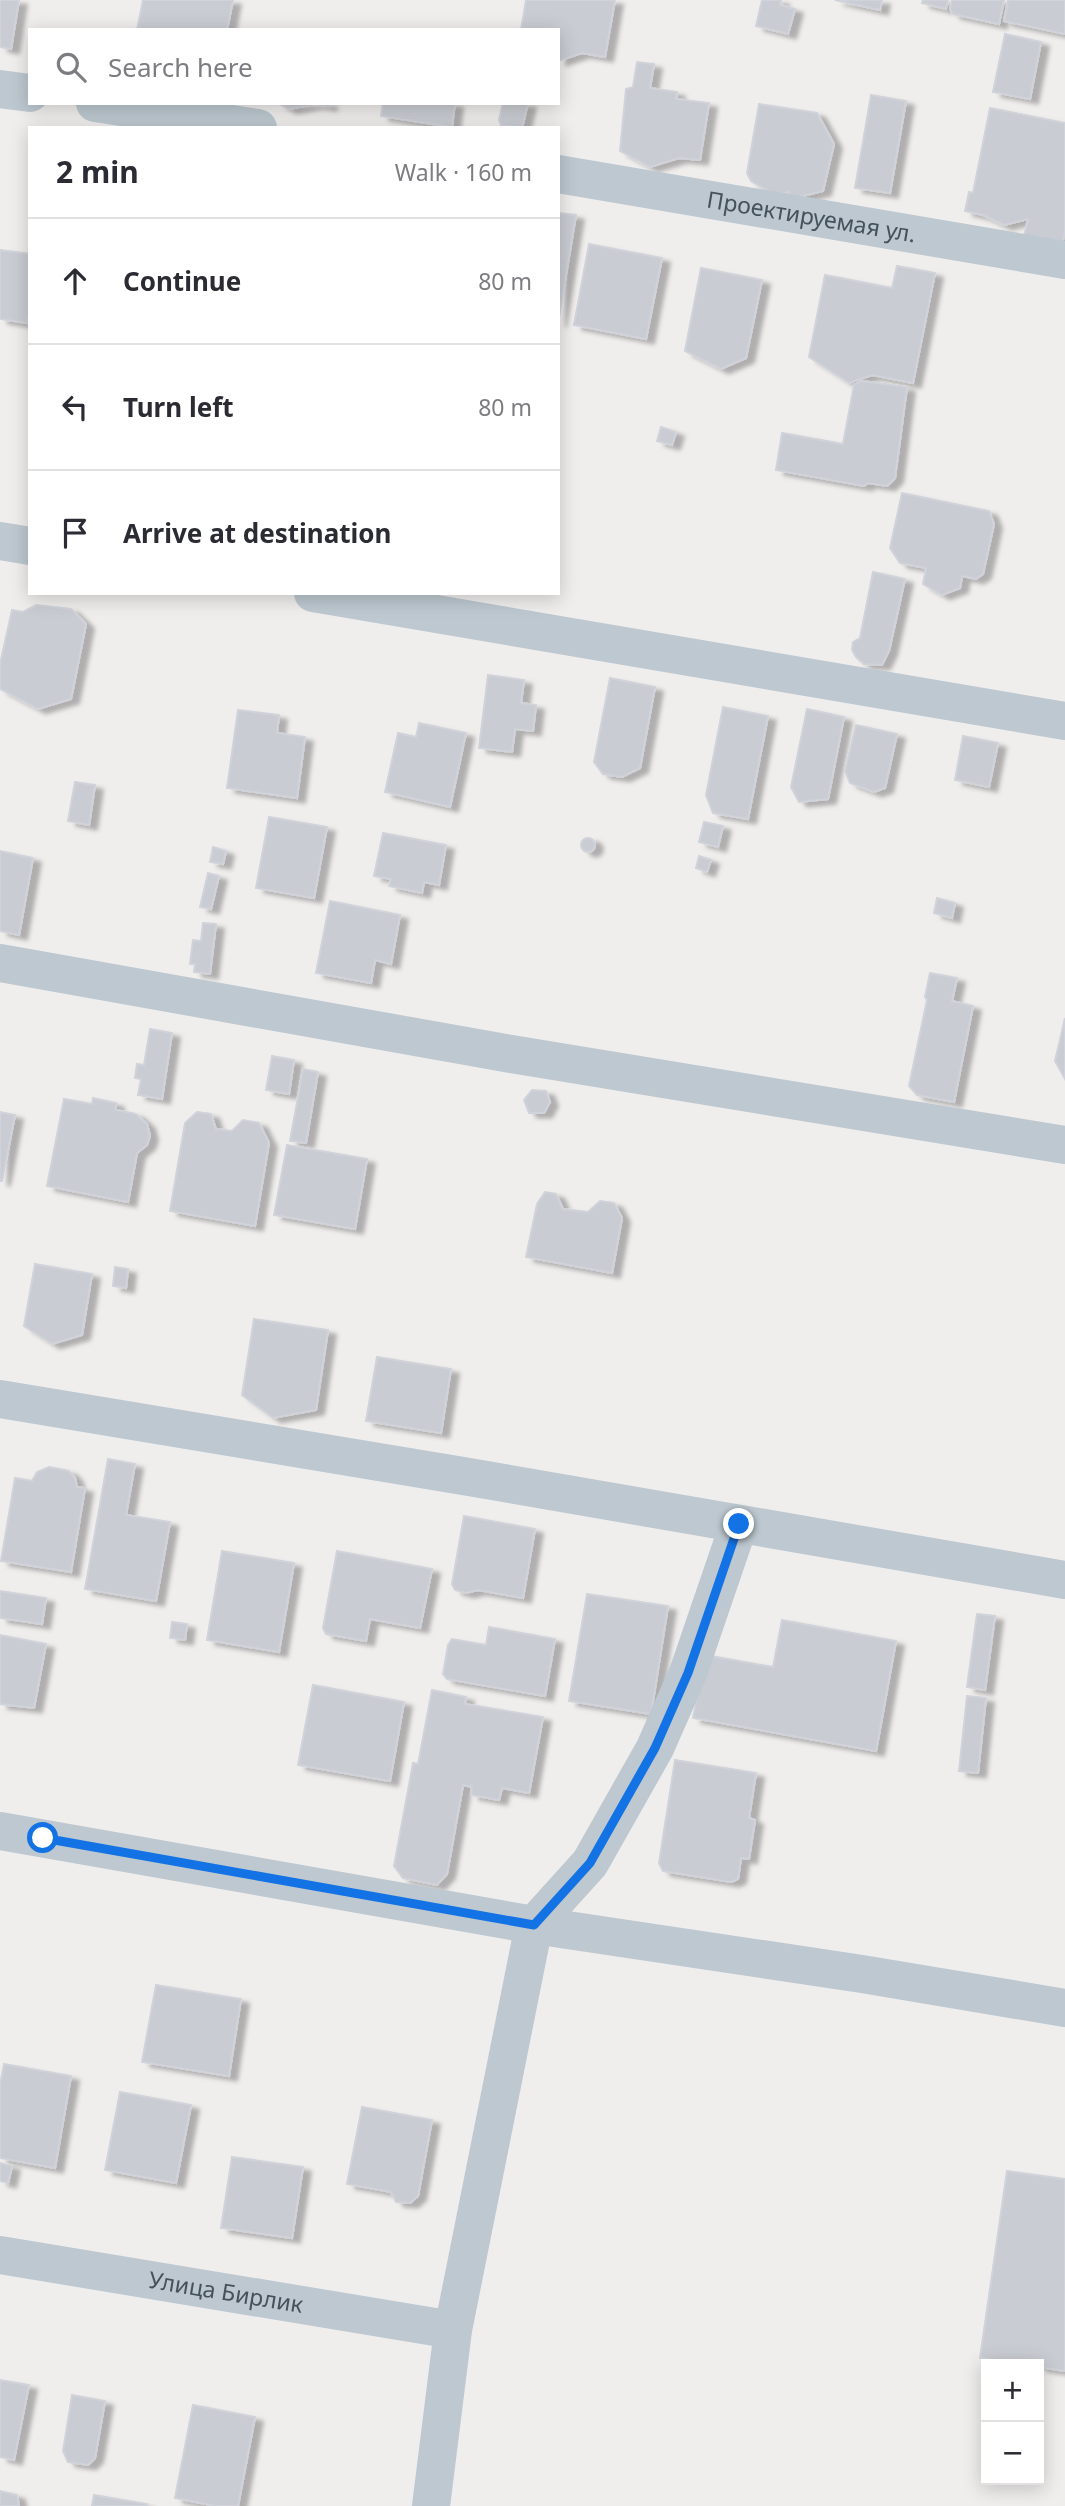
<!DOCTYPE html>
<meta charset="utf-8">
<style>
body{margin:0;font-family:"Noto Sans",sans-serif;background:#f2f2f3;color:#2b2b33}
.controls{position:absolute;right:21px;bottom:21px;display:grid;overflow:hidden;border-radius:0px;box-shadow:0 4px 18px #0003}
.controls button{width:63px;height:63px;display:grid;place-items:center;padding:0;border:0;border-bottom:2px solid #e1e1e2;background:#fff;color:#2b2b33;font:35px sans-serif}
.stop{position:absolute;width:21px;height:21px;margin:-16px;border:5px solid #1373e4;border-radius:50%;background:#fff}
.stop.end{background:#1373e4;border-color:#fff;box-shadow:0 2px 7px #0008}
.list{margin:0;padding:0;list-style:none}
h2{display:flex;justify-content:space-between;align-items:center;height:91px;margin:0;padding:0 28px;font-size:30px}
h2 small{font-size:23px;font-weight:400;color:#7c7c81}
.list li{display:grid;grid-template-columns:46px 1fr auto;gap:21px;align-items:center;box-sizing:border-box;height:126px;padding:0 28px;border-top:2px solid #e1e1e2}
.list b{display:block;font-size:26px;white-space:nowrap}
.list em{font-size:23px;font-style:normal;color:#7c7c81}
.icon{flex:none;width:38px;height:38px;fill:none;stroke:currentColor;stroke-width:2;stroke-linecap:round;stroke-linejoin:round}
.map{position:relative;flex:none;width:1065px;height:2506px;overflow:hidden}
.search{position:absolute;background:#fff;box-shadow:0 4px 18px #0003;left:28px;top:28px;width:532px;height:77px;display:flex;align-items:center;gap:18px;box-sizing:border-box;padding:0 24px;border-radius:0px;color:#7c7c81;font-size:26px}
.panel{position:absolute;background:#fff;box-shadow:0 4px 18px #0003;left:28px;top:126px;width:532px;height:469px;border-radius:0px}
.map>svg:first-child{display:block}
.building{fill:#c9ccd2;stroke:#d0d3d9;stroke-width:2;filter:url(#shadow)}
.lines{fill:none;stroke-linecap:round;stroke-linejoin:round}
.minor{stroke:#bdc8d0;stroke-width:38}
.route{stroke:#1373e4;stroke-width:9}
.labels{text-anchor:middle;stroke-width:7;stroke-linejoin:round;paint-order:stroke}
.street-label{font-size:23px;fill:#45515b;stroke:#fff}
</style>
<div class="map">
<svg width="1065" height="2506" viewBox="0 0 1065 2506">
<defs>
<filter id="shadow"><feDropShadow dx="8" dy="4.5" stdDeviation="2" flood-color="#0004"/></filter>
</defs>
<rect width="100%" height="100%" fill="#f0eded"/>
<g class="building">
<path d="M 0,0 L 19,0 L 11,49 L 0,47 Z"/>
<path d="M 143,0 L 233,0 L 227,30 L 137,30 Z"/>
<path d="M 526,0 L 615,0 L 605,57 L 582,53 L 558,61 L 558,30 L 521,30 Z"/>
<path d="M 762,0 L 781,0 L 780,5 L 795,9 L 788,34 L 756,26 Z"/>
<path d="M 835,0 L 882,0 L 880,10 Z"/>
<path d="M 923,0 L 948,0 L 946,9 L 922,3 Z"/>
<path d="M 952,0 L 1004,0 L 999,24 L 953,14 L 950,9 Z"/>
<path d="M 1008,0 L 1065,0 L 1065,34 L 1004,21 Z"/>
<path d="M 1005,34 L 1041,42 L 1030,99 L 993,92 Z"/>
<path d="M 637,62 L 654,64 L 650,88 L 677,92 L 676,99 L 709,103 L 700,160 L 679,158 L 650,167 L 620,151 L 626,89 L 633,87 Z"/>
<path d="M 871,95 L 906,101 L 890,193 L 855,188 Z"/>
<path d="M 278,103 L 329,103 L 329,106 L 315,104 L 289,109 Z"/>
<path d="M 383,103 L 455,103 L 452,127 L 381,116 Z"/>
<path d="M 503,103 L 528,103 L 522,128 L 501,125 L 499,120 Z"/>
<path d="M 759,104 L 817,113 L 834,144 L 823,191 L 791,199 L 789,192 L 776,195 L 751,181 L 747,173 Z"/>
<path d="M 990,108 L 1065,123 L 1065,232 L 1062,244 L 1024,236 L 1028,219 L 1004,225 L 983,215 L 965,211 L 969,192 L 973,193 Z"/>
<path d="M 558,213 L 576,215 L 558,323 Z"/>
<path d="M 589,244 L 662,258 L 646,339 L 574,325 Z"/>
<path d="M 0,250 L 30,254 L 30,308 L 27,323 L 0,319 Z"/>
<path d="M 897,266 L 935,273 L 913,383 L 872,375 L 849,383 L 809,357 L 825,275 L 892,288 Z"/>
<path d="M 701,268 L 762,280 L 746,358 L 721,369 L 685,351 Z"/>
<path d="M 862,381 L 907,387 L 895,478 L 887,486 L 868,483 L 864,486 L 776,470 L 782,433 L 843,444 L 854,385 Z"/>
<path d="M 661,427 L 676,432 L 672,445 L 657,441 Z"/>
<path d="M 902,493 L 989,511 L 994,524 L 983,574 L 976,579 L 962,576 L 960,588 L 942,595 L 923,584 L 926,568 L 900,563 L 890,548 Z"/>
<path d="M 873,572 L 905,579 L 889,651 L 882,665 L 864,664 L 856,657 L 852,650 L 853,642 L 860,638 Z"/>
<path d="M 36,605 L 71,609 L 86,624 L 71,699 L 38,709 L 0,689 L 0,664 L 12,610 L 23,612 Z"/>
<path d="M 488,675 L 524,680 L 521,703 L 536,705 L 533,731 L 515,729 L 512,752 L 479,748 Z"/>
<path d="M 610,678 L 655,687 L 640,768 L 622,777 L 603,774 L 594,762 Z"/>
<path d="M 723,707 L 768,716 L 748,819 L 713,813 L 706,795 Z"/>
<path d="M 807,709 L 844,717 L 828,799 L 799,802 L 791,787 Z"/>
<path d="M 238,710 L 279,715 L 277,733 L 305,737 L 297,798 L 227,788 Z"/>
<path d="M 419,723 L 466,733 L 450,807 L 385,792 L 398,733 L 416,737 Z"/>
<path d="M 856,725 L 897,734 L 885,788 L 874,792 L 850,783 L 845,771 Z"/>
<path d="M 963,736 L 998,743 L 989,787 L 955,780 Z"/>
<path d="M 75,782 L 95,785 L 89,825 L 68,821 Z"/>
<path d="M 269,817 L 327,827 L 314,898 L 256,888 Z"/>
<path d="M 704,822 L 723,826 L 718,847 L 699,842 Z"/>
<path d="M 383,833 L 446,845 L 439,885 L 424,882 L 422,893 L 389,886 L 391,879 L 374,876 Z"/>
<circle cx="588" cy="845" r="7"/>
<path d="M 213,847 L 226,851 L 223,864 L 210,862 Z"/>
<path d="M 0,851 L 33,858 L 19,935 L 0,931 Z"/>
<path d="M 699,856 L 711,860 L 707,872 L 696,868 Z"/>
<path d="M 208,873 L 219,876 L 211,909 L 200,907 Z"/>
<path d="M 937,898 L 955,903 L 952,918 L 934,913 Z"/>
<path d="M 330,901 L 400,915 L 391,964 L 375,960 L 371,983 L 316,973 Z"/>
<path d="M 203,923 L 216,924 L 210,974 L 194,972 L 195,964 L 190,964 L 193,940 L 201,941 Z"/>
<path d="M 930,973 L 957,978 L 952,1001 L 973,1006 L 954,1102 L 917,1095 L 909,1086 L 927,1000 L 925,997 Z"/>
<path d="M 1065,1018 L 1065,1079 L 1055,1061 Z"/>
<path d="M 150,1029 L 172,1033 L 162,1099 L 138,1095 L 141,1079 L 135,1078 L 137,1064 L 144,1065 Z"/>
<path d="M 272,1056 L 294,1060 L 289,1094 L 266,1090 Z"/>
<path d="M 303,1069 L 318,1072 L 306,1143 L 290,1141 Z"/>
<path d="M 532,1090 L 546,1091 L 550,1102 L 544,1113 L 529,1113 L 524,1100 Z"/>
<path d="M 93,1098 L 116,1103 L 116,1110 L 136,1114 L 147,1124 L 150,1136 L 147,1145 L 137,1153 L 128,1202 L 47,1186 L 64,1099 L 92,1104 Z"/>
<path d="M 0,1112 L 15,1115 L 2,1181 L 0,1181 Z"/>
<path d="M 197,1112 L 211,1114 L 216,1129 L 232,1131 L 243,1120 L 259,1123 L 269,1143 L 255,1226 L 170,1211 L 185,1123 Z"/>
<path d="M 287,1145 L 367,1159 L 355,1229 L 274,1215 Z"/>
<path d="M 545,1192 L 556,1194 L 563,1209 L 588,1212 L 600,1201 L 614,1203 L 622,1218 L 612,1273 L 526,1257 L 537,1204 Z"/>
<path d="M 35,1264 L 92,1274 L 82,1335 L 52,1344 L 24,1326 Z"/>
<path d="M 115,1267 L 128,1269 L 126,1288 L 113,1286 Z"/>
<path d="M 254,1319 L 328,1330 L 316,1410 L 273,1418 L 242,1395 Z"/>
<path d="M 377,1357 L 451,1369 L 441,1433 L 366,1421 Z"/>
<path d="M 108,1459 L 135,1464 L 126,1515 L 170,1522 L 156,1601 L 85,1589 Z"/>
<path d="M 49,1467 L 69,1471 L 75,1478 L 77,1487 L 85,1488 L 71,1572 L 1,1561 L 15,1478 L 32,1481 L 37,1472 Z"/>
<path d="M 464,1516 L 535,1529 L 523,1598 L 478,1590 L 466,1593 L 455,1590 L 452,1584 Z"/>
<path d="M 222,1551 L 294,1563 L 279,1652 L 207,1640 Z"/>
<path d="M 337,1551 L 432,1569 L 420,1628 L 370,1619 L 366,1641 L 326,1634 L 323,1628 Z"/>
<path d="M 0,1591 L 46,1598 L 42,1624 L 0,1618 Z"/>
<path d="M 587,1594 L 668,1606 L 651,1714 L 569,1701 Z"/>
<path d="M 977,1614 L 995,1616 L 985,1690 L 967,1687 Z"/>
<path d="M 782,1620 L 896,1641 L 876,1751 L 693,1718 L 705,1655 L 773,1667 Z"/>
<path d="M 172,1622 L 187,1624 L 185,1640 L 170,1638 Z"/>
<path d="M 489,1627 L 555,1639 L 545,1696 L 447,1679 L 443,1674 L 448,1645 L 452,1639 L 486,1645 Z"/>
<path d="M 0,1635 L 46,1644 L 34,1708 L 0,1704 Z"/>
<path d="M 313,1685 L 404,1702 L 390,1781 L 298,1765 Z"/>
<path d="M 432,1690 L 466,1697 L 465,1704 L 543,1717 L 529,1793 L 502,1788 L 499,1800 L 471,1795 L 472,1787 L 463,1785 L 447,1874 L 437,1885 L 403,1878 L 394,1866 L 413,1763 L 418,1764 Z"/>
<path d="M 967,1696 L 986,1698 L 978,1773 L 959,1771 Z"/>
<path d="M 675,1760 L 756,1773 L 749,1818 L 755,1820 L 749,1859 L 741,1858 L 738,1879 L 731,1882 L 663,1871 L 659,1863 Z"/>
<path d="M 156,1985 L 241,1999 L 229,2076 L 142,2062 Z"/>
<path d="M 4,2064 L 71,2076 L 55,2168 L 0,2158 L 0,2085 Z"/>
<path d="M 120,2092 L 191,2105 L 176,2183 L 105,2170 Z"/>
<path d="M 362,2107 L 432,2120 L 418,2196 L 410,2203 L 396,2202 L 391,2192 L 347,2184 Z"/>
<path d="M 232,2157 L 303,2167 L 292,2238 L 221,2228 Z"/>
<path d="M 0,2163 L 12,2166 L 8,2183 L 0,2181 Z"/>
<path d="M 1007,2171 L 1065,2179 L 1065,2371 L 1039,2367 L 1039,2364 L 1021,2364 L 980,2358 Z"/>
<path d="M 0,2380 L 29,2385 L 14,2460 L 0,2457 Z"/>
<path d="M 72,2395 L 105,2401 L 95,2458 L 88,2465 L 68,2462 L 63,2451 Z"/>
<path d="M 193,2405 L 255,2417 L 238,2506 L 216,2506 L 175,2498 Z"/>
<path d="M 0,2491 L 17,2495 L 19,2506 L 0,2506 Z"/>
<path d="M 94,2495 L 147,2504 L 147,2506 L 92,2506 Z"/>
</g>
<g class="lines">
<g class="minor">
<path d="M 0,89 L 30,93"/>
<path d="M 95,103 L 258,128"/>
<path id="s1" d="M 558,174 L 1065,260"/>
<path d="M 0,541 L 30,546"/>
<path d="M 313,593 L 1065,721"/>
<path d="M 0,963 L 511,1054 L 1065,1145"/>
<path d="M 0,1399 L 469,1477 L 1065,1580"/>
<path d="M 0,1831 L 534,1925 L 862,1974 L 1065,2008"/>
<path id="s2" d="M 0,2255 L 453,2330"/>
<path d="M 431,2506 L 453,2330 L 534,1925 L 590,1863 L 655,1748 L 688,1673 L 739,1524"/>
</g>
</g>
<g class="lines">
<path class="route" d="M 43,1838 L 534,1925 L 590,1863 L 655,1748 L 688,1673 L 739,1524"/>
</g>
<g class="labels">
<g class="street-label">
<text dy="8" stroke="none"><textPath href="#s1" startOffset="257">Проектируемая ул.</textPath></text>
<text dy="8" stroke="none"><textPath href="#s2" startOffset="229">Улица Бирлик</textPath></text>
</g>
</g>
</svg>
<div class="controls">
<button>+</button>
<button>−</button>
</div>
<div class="stop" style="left:43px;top:1838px"></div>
<div class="stop end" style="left:739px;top:1524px"></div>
<div class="search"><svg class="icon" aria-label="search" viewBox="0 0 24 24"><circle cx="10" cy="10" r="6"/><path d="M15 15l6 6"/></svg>Search here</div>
<section class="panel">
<h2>2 min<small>Walk · 160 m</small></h2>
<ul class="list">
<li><svg class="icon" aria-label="ahead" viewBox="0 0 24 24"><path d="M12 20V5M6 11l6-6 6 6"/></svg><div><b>Continue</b></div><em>80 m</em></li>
<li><svg class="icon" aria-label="left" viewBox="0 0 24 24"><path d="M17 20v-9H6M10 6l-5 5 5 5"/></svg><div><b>Turn left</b></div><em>80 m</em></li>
<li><svg class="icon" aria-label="arrive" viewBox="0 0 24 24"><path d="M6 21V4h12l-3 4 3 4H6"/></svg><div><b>Arrive at destination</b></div></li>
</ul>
</section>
</div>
